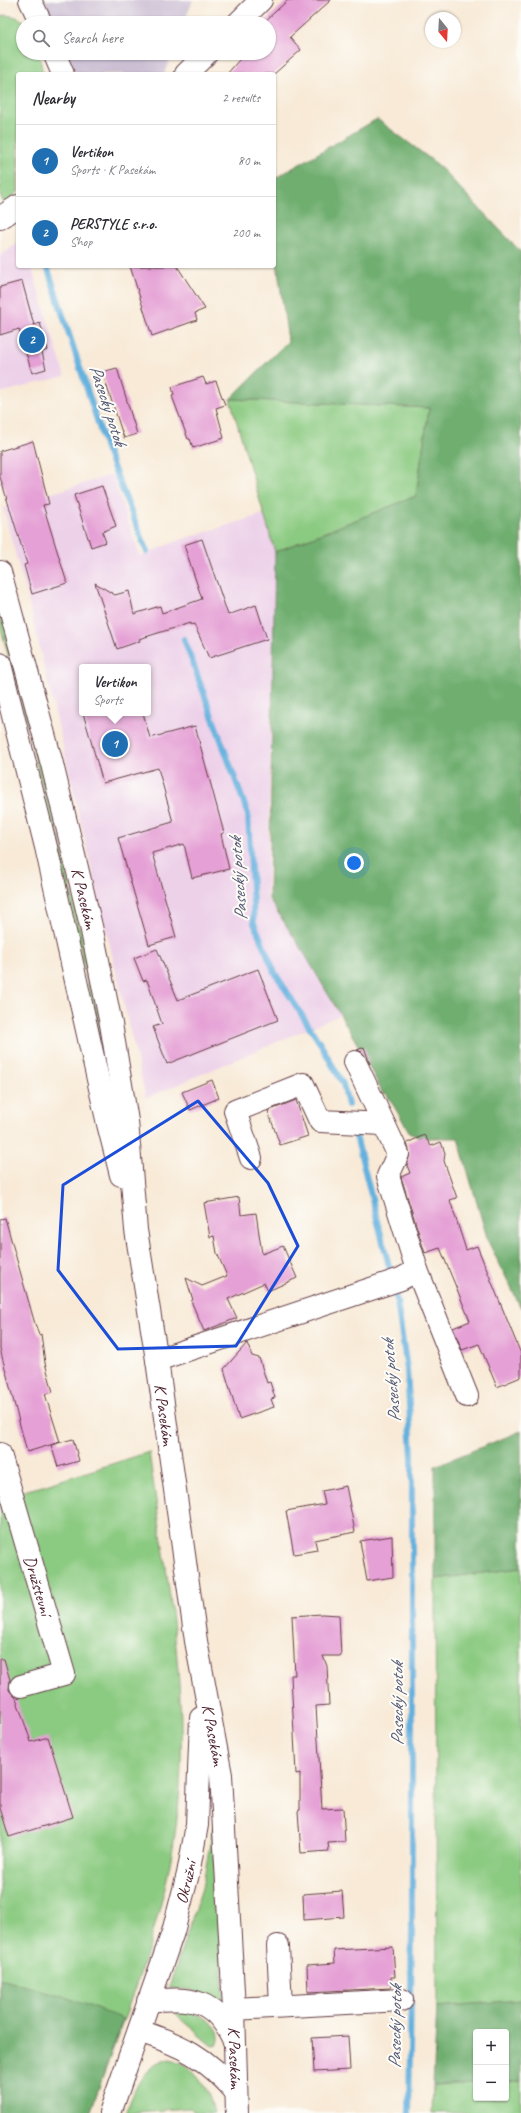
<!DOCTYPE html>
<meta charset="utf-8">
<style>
body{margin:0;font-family:Caveat,sans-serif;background:#f7f7f7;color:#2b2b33}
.controls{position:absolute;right:12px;bottom:12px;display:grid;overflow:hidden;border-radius:4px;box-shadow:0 1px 3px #0004}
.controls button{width:36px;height:36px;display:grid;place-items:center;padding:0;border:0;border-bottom:1px solid #e1e1e2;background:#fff;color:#2b2b33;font:20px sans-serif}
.compass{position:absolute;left:425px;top:12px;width:36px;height:36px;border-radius:50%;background:#fff;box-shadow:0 1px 3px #0004;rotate:162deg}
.you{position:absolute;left:354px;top:863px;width:14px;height:14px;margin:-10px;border:3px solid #fff;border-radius:50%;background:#1a73e8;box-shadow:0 0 0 6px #1a73e833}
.badge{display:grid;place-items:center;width:26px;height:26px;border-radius:50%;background:#1f6fb2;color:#fff;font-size:13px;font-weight:700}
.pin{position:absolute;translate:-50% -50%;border:2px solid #fff;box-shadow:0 1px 4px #0006}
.popup{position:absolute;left:79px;top:664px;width:72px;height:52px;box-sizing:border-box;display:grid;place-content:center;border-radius:4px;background:#fff;filter:drop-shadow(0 1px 3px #0005);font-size:13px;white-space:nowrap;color:#7c7c81}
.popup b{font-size:15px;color:#2b2b33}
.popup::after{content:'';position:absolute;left:50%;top:100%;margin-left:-8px;border:8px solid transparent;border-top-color:#fff}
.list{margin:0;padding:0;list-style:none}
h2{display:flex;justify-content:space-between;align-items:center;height:52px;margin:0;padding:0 16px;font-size:17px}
h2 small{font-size:13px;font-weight:400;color:#7c7c81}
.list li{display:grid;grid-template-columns:26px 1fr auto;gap:12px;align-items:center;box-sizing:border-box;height:72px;padding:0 16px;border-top:1px solid #e1e1e2}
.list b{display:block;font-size:15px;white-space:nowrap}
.list p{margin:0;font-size:13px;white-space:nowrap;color:#7c7c81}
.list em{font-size:13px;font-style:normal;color:#7c7c81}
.icon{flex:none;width:22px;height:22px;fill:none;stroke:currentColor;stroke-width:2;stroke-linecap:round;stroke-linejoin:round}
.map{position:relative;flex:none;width:521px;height:2113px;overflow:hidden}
.search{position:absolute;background:#fff;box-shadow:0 1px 3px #0004;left:16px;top:16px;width:260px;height:44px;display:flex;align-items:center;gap:10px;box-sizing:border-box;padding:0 14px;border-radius:22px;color:#7c7c81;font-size:15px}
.panel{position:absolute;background:#fff;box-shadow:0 1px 3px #0004;left:16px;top:72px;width:260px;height:196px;border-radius:4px}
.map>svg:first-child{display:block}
.built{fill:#edd1e9;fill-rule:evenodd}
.industrial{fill:#ccbfd4}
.green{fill:#8bca81;stroke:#6a7456}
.forest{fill:#70ae6f;stroke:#5d664d}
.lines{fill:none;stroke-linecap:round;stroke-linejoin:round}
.stream{stroke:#65b1de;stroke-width:6}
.building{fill:#e5a0d5}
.minor-casing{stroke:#643d45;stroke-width:24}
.minor{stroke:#fff;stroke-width:22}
.marked{fill:none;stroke:#1d4ed8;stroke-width:3;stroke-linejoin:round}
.labels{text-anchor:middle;stroke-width:4;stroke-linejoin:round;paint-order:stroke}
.street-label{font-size:17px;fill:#4a1f2b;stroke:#fdfcf7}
.water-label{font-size:18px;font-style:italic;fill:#555973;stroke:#fdfcf7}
</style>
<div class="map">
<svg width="521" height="2113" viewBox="0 0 521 2113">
<rect width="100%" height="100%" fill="#fdfcf7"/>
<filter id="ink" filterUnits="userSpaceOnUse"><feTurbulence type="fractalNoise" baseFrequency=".025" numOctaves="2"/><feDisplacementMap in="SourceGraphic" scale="8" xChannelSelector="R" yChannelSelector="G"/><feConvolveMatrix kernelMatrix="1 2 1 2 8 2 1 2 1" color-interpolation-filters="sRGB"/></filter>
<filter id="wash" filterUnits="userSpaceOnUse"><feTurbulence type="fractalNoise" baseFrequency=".012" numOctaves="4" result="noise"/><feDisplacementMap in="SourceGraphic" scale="16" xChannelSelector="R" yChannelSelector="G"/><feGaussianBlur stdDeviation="0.9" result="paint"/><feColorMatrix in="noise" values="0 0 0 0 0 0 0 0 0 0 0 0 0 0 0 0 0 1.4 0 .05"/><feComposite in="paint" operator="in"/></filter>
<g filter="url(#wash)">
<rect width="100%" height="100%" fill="#f8ead7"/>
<g class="built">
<path d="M 18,243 L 18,266 L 31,266 L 65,376 L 0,393 L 0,256 Z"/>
<path d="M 112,475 L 140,556 L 180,540 L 264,514 L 275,552 L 267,898 L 304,953 L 340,1015 L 146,1098 L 29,603 L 3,508 ZM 82,667 L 148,667 L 148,713 L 82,713 Z"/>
</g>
<g class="industrial">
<path d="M 44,0 L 193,0 L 184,23 L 54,23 Z"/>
<path d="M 67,53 L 172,53 L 164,74 L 76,74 Z"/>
</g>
<g class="green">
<path d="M 6,15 L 16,17 L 28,23 L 23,23 L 23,53 L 39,53 L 43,74 L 18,74 L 18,192 L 4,206 L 1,196 L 0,197 L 0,16 Z"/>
<path d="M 230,399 L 429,408 L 416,496 L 275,552 Z"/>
<path d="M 0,608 C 41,756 76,905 108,1056 L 107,1064 L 103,1056 L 74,920 L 26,720 L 0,625 Z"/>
<path d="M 149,1452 C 166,1576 194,1709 175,1834 C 162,1929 121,2023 90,2113 L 0,2113 L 0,1497 L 43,1486 Z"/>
<path d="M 521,1568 L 521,2000 L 437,2007 L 435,1579 Z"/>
<path d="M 213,1827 L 224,2004 L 191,1990 L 169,1988 L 202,1888 Z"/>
<path d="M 179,2007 C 193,2013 228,2023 217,2045 L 213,2046 L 179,2018 L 175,2011 Z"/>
<path d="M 170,2059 C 196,2064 209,2089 214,2113 L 195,2113 L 189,2108 L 126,2113 C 135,2089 142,2065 170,2059 Z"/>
<path d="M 521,2081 L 521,2113 L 432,2113 L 433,2085 L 476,2083 L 476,2098 L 506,2098 L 506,2082 Z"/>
</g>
<g class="forest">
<path d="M 377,119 L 437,164 L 521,252 L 521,1308 L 488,1241 L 458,1138 L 420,1138 L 410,1133 L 386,1093 L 383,1094 L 362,1052 L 304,953 L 269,899 L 275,552 L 416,496 L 429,408 L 230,399 L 288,341 L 274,242 L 274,179 Z"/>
<path d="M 521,1431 L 521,1568 L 435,1579 L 435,1466 Z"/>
<path d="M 0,1979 L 60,1995 L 123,2019 L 90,2113 L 0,2113 Z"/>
<path d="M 521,2000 L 521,2081 L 506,2082 L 506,2032 L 476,2032 L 476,2083 L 433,2085 L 437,2007 Z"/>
</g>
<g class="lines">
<g class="stream">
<path d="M 47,266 L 107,451 L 147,552"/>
<path d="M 184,639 L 248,814 L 254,923 L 275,973 L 321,1045 L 343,1084 L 348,1105"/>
<path d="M 356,1136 L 392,1278"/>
<path d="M 396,1295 L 407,1369 L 412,1456 L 412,1932 L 409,2113"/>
</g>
</g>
<g id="blocks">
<g class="building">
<path d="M 288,0 L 331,0 L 290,37 L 301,50 L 274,74 L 227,74 L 245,53 L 269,53 L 269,23 L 264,22 Z"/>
<path d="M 130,266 L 177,266 L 205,309 L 195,313 L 197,320 L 152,336 Z"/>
<path d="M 22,281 L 34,325 L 40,323 L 48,350 L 42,352 L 46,369 L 32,373 L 19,329 L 0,335 L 0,287 Z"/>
<path d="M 117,368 L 137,434 L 124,438 L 102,372 Z"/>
<path d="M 203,377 L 206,384 L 216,381 L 225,405 L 216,408 L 224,438 L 193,448 L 190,439 L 188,439 L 172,396 L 174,395 L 172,387 Z"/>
<path d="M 33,441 L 49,504 L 43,505 L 67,583 L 32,594 L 24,565 L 27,564 L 0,477 L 0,451 Z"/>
<path d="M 102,486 L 116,526 L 102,532 L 106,542 L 91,547 L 74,495 Z"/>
<path d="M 202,539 L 228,615 L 256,605 L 267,639 L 209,658 L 194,624 L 190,625 L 190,623 L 139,639 L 140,641 L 117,649 L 95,583 L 115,595 L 129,591 L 134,614 L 160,606 L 162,613 L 202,599 L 184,545 Z"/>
<path d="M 83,713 L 143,713 L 150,738 L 195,726 L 224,833 L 221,834 L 229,869 L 192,878 L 184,844 L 152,853 L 176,937 L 149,945 L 118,838 L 173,822 L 158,768 L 103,783 Z"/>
<path d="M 157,949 L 178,1000 L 258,969 L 278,1020 L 167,1064 L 153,1027 L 162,1024 L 147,980 L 143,981 L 134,958 Z"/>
<path d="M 364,1047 L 370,1064 L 362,1052 L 357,1050 Z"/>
<path d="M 212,1080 L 219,1098 L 190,1110 L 182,1092 Z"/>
<path d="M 296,1100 L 308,1136 L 280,1145 L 268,1111 Z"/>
<path d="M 424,1135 L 431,1146 L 441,1142 L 445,1153 L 444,1161 L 457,1198 L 450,1200 L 466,1250 L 477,1246 L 521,1354 L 521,1377 L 497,1387 L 479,1344 L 462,1350 L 453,1328 L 470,1321 L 440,1248 L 425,1253 L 401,1177 L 410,1173 L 407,1165 L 410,1154 L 407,1143 Z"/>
<path d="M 239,1197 L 241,1215 L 256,1213 L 262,1254 L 283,1246 L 297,1278 L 268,1291 L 264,1283 L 228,1299 L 237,1318 L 204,1331 L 191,1301 L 193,1300 L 186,1278 L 202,1286 L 227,1276 L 217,1253 L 214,1236 L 210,1237 L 204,1203 Z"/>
<path d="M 5,1218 L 35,1324 L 39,1335 L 41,1334 L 45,1363 L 53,1392 L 45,1394 L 60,1442 L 27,1452 L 0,1349 L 0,1219 Z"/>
<path d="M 247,1343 L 252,1356 L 259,1358 L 267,1383 L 270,1382 L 275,1398 L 271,1399 L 274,1407 L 239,1419 L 224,1369 Z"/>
<path d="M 73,1439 L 79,1461 L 58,1467 L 51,1445 Z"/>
<path d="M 346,1486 L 355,1532 L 315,1540 L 317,1550 L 294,1554 L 286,1511 L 325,1504 L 322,1491 Z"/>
<path d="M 392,1536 L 393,1577 L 367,1581 L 360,1541 Z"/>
<path d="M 322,1614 L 339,1615 L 341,1656 L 323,1656 L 327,1666 L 329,1705 L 316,1706 L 322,1809 L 343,1808 L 345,1842 L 328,1843 L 329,1851 L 301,1853 L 298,1811 L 300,1810 L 300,1773 L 296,1774 L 291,1675 L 295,1675 L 292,1616 Z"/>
<path d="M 0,1659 L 4,1659 L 10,1680 L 9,1690 L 16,1698 L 31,1742 L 48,1737 L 73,1817 L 9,1837 L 0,1808 Z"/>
<path d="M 342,1891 L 344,1917 L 304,1920 L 303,1894 Z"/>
<path d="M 393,1947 L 395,1977 L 391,1977 L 391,1988 L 308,1992 L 307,1965 L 335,1963 L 334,1950 Z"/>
<path d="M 348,2036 L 350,2070 L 314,2072 L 312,2038 Z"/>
</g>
</g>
</g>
<g filter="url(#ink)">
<use href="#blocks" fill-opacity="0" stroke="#643d45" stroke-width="1"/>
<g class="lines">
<g class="minor-casing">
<g id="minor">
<path d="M 30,0 L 41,23"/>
<path d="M 238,23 L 261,0"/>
<path d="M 54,53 L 63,74"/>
<path d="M 186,74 L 207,53"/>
<path d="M 0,218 L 18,206"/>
<path id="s1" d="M 0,572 L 52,764 L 91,926 L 111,1024 L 127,1121 L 136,1230 L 157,1360 L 196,1641 L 221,1775 L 234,2009 L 237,2113"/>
<path d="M 0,664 L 46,847 L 108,1124 L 121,1175"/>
<path d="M 355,1062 L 398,1154 L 388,1176 L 417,1270 L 467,1396"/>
<path d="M 251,1158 L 235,1111 L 303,1084 L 320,1121 L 384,1124"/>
<path d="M 157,1360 L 401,1279 L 417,1270"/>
<path id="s2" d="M 0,1454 L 64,1674 L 21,1686"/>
<path d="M 278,1946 L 281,2006"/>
<path d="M 148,2001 C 191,1997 215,1998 234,2041"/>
<path d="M 234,2009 L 402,2000"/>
<path d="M 139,2031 C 182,2045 206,2057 236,2092"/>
<path id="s3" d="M 110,2113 L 173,1932 L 188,1874 L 197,1825 L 201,1718"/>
</g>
</g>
<use href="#minor" class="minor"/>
</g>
</g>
<path class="marked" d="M 198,1101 L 268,1183 L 298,1246 L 236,1346 L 118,1349 L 58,1270 L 63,1185 Z"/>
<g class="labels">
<g class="street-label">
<text dy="6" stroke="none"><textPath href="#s1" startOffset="337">K Pasekám</textPath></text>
<text dy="6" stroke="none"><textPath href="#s1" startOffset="860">K Pasekám</textPath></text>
<text dy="6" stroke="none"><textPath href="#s2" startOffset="137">Družstevní</textPath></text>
<text dy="6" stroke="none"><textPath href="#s1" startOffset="1184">K Pasekám</textPath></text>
<text dy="6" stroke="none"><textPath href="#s3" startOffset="243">Okružní</textPath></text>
<text dy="6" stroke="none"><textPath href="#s1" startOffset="1508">K Pasekám</textPath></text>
</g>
<g class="water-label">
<text transform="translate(108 405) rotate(72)" y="6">Pasecký potok</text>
<text transform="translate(238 879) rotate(-94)" y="6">Pasecký potok</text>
<text transform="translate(391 1381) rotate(-95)" y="6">Pasecký potok</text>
<text transform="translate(397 1704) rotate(-90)" y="6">Pasecký potok</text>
<text transform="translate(395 2027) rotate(-89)" y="6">Pasecký potok</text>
</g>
</g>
</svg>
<div class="controls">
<button>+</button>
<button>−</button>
</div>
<svg class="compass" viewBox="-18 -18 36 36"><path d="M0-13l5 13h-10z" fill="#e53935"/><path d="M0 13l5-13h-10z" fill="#7c7c81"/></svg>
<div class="you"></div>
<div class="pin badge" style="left:115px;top:744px">1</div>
<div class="popup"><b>Vertikon</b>Sports</div>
<div class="pin badge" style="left:32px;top:340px">2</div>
<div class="search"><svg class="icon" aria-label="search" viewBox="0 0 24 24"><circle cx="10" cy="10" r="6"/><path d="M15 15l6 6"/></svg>Search here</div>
<section class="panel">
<h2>Nearby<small>2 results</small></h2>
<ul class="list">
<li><span class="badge">1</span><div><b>Vertikon</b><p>Sports · K Pasekám</p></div><em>80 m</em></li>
<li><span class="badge">2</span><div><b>PERSTYLE s.r.o.</b><p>Shop</p></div><em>200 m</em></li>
</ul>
</section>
</div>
